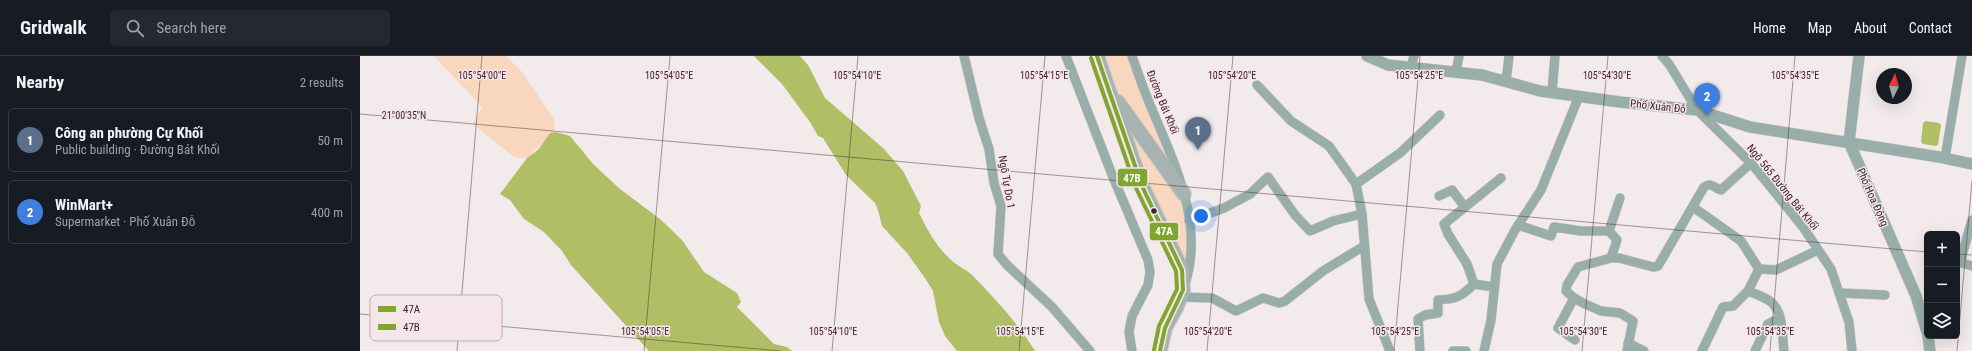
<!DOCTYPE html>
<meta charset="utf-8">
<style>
body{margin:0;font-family:"Roboto Condensed",sans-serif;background:#242831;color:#f1f3f6}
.controls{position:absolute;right:12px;bottom:12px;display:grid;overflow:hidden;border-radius:6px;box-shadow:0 4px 16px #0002}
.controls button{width:36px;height:36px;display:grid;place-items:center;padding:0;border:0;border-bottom:1px solid #363941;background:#171b24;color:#f1f3f6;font:20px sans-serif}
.compass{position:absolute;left:1516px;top:12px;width:36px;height:36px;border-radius:50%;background:#171b24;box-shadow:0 4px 16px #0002;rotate:5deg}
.you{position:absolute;left:841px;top:160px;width:14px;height:14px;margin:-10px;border:3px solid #fff;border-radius:50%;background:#1a73e8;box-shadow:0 0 0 6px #1a73e833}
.badge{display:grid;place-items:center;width:26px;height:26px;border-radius:50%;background:#7e6a70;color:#fff;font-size:13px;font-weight:700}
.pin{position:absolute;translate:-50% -33px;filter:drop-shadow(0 1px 2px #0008)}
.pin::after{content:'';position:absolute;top:21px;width:14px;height:12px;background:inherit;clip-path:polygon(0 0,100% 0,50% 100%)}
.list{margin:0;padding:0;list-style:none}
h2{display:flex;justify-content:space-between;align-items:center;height:52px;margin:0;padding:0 16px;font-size:17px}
h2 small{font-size:13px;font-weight:400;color:#9ea1a6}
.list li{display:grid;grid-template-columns:26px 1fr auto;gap:12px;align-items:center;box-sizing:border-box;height:64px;margin:0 8px 8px;padding:0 8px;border:1px solid #363941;border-radius:6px}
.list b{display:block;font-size:15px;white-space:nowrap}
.list p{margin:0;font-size:13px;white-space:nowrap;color:#9ea1a6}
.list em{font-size:13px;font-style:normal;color:#9ea1a6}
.icon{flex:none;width:22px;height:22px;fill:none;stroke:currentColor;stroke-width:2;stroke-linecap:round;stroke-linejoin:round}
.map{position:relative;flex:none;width:1612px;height:295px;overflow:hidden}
header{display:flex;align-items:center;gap:24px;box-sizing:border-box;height:56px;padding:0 20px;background:#171b24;border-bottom:1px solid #363941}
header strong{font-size:19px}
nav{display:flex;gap:22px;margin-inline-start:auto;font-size:14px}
.search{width:280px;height:36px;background:#242831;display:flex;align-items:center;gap:10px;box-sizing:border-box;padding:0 14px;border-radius:6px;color:#9ea1a6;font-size:15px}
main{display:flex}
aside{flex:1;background:#171b24}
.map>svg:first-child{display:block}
.green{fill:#f9d6be}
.water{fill:#b0be65}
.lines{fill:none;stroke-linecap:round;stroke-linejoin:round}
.minor-casing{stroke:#d1c7ca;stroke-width:10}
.tertiary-casing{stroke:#d1c7ca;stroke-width:12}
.primary-casing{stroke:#d1c7ca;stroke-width:16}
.minor{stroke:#99aeaa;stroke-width:9}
.tertiary{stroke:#99aeaa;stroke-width:11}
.primary{stroke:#a7b3b0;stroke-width:14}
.bus-1-casing{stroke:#f5e6ea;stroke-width:7}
.bus-2-casing{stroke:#f5e6ea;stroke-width:7}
.bus-1{stroke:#80a630;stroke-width:4}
.bus-2{stroke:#80a630;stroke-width:4}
.ticks{fill:none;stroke:#40252e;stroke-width:1;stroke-opacity:0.45}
.bus-dot{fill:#40252e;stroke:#f5e6ea;stroke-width:1.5}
.labels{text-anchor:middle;stroke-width:3;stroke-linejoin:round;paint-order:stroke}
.street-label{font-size:11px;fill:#40252e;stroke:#f5e6ea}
.key{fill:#f5e6ea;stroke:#bfacb2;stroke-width:1}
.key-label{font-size:11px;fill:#40252e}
.ticks-label{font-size:10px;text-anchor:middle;fill:#40252e;stroke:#f5e6ea;stroke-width:3;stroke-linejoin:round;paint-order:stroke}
.line-badge{stroke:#f5e6ea;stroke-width:1.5}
.badge-label{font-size:11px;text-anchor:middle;font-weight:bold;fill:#fff}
</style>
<header>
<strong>Gridwalk</strong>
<div class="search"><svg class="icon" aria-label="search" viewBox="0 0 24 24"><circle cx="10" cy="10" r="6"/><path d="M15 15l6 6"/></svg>Search here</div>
<nav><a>Home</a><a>Map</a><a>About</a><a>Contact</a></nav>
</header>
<main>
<aside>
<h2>Nearby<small>2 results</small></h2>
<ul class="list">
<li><span class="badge" style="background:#5c6f8a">1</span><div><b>Công an phường Cự Khối</b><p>Public building · Đường Bát Khối</p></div><em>50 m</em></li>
<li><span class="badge" style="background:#3f7fe0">2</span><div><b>WinMart+</b><p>Supermarket · Phố Xuân Đỗ</p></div><em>400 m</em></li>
</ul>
</aside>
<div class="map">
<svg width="1612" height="295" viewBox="0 0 1612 295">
<rect width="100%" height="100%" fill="#f2eaeb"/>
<g class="green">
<path d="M 74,0 L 146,0 L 162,16 L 195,65 L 194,76 L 167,102 L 155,102 L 113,68 L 122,51 Z"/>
<path d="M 740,0 L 769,0 L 810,107 L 758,39 Z"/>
<path d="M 760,54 L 818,138 L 823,156 L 827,183 L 827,201 L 825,212 L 792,140 Z"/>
</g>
<g class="water">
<path d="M 394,0 L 440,0 L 448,9 L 465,42 L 523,92 L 543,115 L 561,150 L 559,157 C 566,172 577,191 590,203 C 596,209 605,213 612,219 C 632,239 661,271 675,295 L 597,295 L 585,280 L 579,266 L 573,235 L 565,222 L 547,197 L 522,170 L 518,154 L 515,147 L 486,119 L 463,82 L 458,80 L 450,66 L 422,28 Z"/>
<path d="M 1566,65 L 1579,67 L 1581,69 L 1578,89 L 1576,90 L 1563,88 L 1561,86 L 1563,67 Z"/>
<path d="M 196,76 L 210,80 L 234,109 L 260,133 L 300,163 L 322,184 L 344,216 L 377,237 L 381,246 L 377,251 L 414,288 L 427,291 L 432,295 L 289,295 L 211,209 L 202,195 L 184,176 L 164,163 L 150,144 L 140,138 L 167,102 L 178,94 L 190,77 Z"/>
</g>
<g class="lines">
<g class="minor-casing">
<g id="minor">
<path d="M 604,0 L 619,62 L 629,93 L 634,127 L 641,150 L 638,198 L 647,209 L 692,251 L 730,295"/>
<path d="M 706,0 L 753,121 L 788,204 L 790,216 L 788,229 L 772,260 L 769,276 L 772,295"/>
<path d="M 772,0 C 778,17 784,35 791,51 C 816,111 849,177 820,241 L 852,242 L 876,255 L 903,242 L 919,247 L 925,245 L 963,215 L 1004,190"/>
<path d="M 1302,0 L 1309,8 L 1337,54 L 1391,107 L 1443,171 L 1471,213 L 1489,266 L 1492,295"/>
<path d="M 1051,11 L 1054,0"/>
<path d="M 1096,16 L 1099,0"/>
<path d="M 1146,26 L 1149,0"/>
<path d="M 897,29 L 931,65 L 969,90 L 996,128"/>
<path d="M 1192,36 L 1195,0"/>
<path d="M 1585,102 L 1602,0"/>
<path d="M 1079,140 L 1092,134 L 1104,150"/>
<path d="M 1333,151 L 1381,185 L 1399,213 L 1388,235 L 1373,250 L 1363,251 L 1342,295"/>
<path d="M 829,165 L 864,152 L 890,138 L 908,121 L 935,159 L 950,175 L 973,165 L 1002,158"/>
<path d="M 1158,169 L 1191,180 L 1194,171 L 1221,175 L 1249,175 L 1257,184 L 1251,202"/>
<path d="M 1249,175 L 1260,142"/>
<path d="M 1602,207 L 1602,199 L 1612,164"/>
<path d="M 1602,207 L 1612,210"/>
<path d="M 1399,213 L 1416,214 L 1458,194"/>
<path d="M 1134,231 L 1114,228 L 1107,208 L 1088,178 L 1084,168 L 1141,122"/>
<path d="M 1388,235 C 1395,238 1405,241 1411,246 C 1424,257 1422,280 1424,295"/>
<path d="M 1479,237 L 1525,239"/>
<path d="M 1214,242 L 1198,272 L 1215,284"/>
<path d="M 1268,287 L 1284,295"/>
<path d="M 1030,295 L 1009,243 L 1002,158 L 996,128 L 1040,97 L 1080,59"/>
<path d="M 1060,295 L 1058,263 L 1065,259 L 1078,257 L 1078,244 C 1096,243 1101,241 1114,228"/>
<path d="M 1093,295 L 1106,295"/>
<path d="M 1124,295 L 1131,264 L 1137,208 L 1155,174 L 1181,134 L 1219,40"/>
<path d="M 1267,295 L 1273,265 L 1260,257 L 1241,255 L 1225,248 L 1214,242 L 1206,235 L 1207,229 L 1218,211 L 1251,202 L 1259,202 L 1293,211 L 1298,210 L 1344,131 C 1352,126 1354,132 1361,134 L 1391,107"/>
<path d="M 1395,295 L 1408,268 L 1420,262"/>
</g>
</g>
<g class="tertiary-casing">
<g id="tertiary">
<path d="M 1007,0 L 1028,9 L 1122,19 L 1180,35 L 1260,46 L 1337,54 L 1390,71 L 1579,101 L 1612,108"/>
<path d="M 1499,0 L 1489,86 L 1556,240 L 1567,276"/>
<path d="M 1568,280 L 1570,295"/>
</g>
</g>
<g class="primary-casing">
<g id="primary">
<path d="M 737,0 L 782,130 L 822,214 L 823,234 L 816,252 L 805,272 L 800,295"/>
<path d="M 758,46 L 824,138"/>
</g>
</g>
<use href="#minor" class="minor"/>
<use href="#tertiary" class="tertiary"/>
<use href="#primary" class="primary"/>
<g class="bus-1-casing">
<path id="bus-1" d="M 737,0 L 782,130 L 822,214 L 823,234 L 805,272 L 800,295"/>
</g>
<g class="bus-2-casing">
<path id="bus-2" d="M 731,2 L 776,132 L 816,215 L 817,233 L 799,270 L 794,294"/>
</g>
<use href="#bus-1" class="bus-1"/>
<use href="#bus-2" class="bus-2"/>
</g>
<path class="ticks" d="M 0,58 L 1567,196M 1597,198 L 1612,199M 0,258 L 421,295M 97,295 L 122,0M 284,295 L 310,0M 472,295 L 498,0M 659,295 L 685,0M 847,295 L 873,0M 1034,295 L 1060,0M 1222,295 L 1248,0M 1410,295 L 1435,0M 1597,295 L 1612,125"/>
<circle class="bus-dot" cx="794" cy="155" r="3.5"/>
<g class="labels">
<g class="street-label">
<text transform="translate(803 46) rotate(68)" y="4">Đường Bát Khối</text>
<text transform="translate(1298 50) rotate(6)" y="4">Phố Xuân Đỗ</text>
<text transform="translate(647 126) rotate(80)" y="4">Ngõ Tự Do 1</text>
<text transform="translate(1423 131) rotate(51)" y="4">Ngõ 565 Đường Bát Khối</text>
<text transform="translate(1513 141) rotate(66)" y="4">Phố Hoa Động</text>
</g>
</g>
<rect x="10" y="239" width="132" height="46" rx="6" class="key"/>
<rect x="18" y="250" width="18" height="6" fill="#80a630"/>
<rect x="18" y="268" width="18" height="6" fill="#80a630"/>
<g class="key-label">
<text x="43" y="257">47A</text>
<text x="43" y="275">47B</text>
</g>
<g class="ticks-label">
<text x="122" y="23">105°54'00"E</text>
<text x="309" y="23">105°54'05"E</text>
<text x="497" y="23">105°54'10"E</text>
<text x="684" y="23">105°54'15"E</text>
<text x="872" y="23">105°54'20"E</text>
<text x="1059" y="23">105°54'25"E</text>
<text x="1247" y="23">105°54'30"E</text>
<text x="1435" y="23">105°54'35"E</text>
<text x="44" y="63">21°00'35"N</text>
<text x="285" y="279">105°54'05"E</text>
<text x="473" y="279">105°54'10"E</text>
<text x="660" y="279">105°54'15"E</text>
<text x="848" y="279">105°54'20"E</text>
<text x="1035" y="279">105°54'25"E</text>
<text x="1223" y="279">105°54'30"E</text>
<text x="1410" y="279">105°54'35"E</text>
</g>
<g class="line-badge">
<rect x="757" y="112" width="31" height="19" rx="4" fill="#80a630"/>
<rect x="789" y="166" width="30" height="19" rx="4" fill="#80a630"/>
</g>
<g class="badge-label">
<text x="772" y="126">47B</text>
<text x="804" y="179">47A</text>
</g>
</svg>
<div class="controls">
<button>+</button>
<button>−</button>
<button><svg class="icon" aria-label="layers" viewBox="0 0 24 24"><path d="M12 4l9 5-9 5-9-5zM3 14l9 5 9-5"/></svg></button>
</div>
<svg class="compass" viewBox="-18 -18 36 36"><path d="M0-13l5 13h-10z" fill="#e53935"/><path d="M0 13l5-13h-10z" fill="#9ea1a6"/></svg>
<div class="you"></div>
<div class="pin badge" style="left:838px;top:94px;background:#5c6f8a">1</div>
<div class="pin badge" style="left:1347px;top:60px;background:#3f7fe0">2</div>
</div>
</main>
